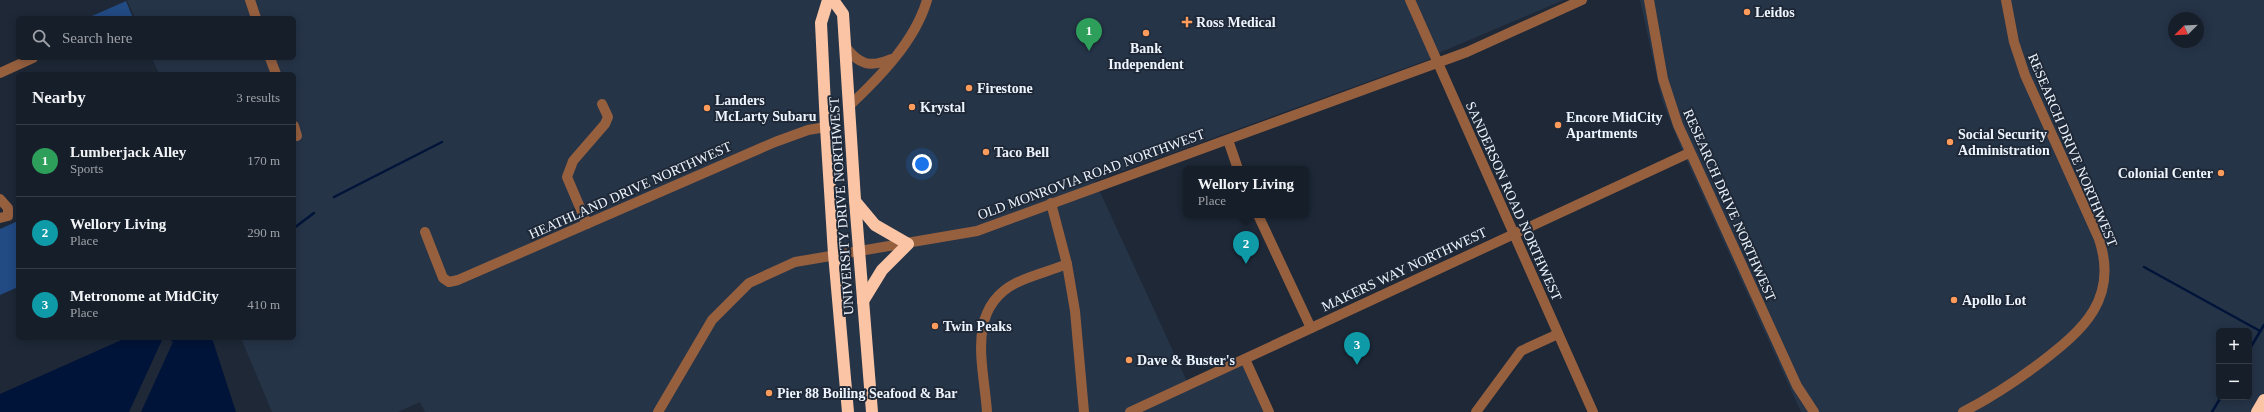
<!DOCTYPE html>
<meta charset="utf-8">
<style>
body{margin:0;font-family:"Times New Roman",serif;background:#1f2731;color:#f1f3f6}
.controls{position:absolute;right:12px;bottom:12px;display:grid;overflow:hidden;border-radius:6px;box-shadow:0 2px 10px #0003}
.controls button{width:36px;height:36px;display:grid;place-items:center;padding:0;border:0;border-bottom:1px solid #353c46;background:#161e29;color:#f1f3f6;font:20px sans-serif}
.compass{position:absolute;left:2168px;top:12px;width:36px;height:36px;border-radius:50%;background:#161e29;box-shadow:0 2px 10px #0003;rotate:246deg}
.you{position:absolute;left:922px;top:164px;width:14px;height:14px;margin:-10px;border:3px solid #fff;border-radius:50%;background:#1a73e8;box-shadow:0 0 0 6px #1a73e833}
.badge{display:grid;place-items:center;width:26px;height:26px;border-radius:50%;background:#ff9b5b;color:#fff;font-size:13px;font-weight:700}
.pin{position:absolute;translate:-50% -33px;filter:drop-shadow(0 1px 2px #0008)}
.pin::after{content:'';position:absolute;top:21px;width:14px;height:12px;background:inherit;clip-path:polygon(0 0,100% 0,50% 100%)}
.popup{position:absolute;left:1183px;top:166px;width:126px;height:52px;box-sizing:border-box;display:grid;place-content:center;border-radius:6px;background:#161e29;filter:drop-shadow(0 1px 3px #0005);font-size:13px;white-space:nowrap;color:#9ea2a8}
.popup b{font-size:15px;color:#f1f3f6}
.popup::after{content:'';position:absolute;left:50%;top:100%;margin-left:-8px;border:8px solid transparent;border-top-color:#161e29}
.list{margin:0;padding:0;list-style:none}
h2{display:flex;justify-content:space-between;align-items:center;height:52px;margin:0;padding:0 16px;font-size:17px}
h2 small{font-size:13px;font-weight:400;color:#9ea2a8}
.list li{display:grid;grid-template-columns:26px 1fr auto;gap:12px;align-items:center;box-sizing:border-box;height:72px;padding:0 16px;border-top:1px solid #353c46}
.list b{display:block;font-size:15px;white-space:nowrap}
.list p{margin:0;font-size:13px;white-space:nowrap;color:#9ea2a8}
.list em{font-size:13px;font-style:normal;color:#9ea2a8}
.icon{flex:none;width:22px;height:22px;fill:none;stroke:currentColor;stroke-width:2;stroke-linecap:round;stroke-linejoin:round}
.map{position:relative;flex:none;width:2264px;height:412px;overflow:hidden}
.search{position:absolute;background:#161e29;box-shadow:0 2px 10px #0003;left:16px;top:16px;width:280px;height:44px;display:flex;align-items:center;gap:10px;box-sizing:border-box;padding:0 14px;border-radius:6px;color:#9ea2a8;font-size:15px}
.panel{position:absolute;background:#161e29;box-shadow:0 2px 10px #0003;left:16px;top:72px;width:280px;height:268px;border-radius:6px}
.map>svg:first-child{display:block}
.built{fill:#263448;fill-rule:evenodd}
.green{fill:#224a83}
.water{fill:#001439}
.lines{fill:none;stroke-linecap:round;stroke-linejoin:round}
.stream{stroke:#001439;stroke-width:2.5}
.minor{stroke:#96603f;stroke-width:10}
.highway{stroke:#fbc5a5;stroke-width:12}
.poi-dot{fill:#ff9b5b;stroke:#1e2837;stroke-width:1.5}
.labels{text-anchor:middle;stroke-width:4;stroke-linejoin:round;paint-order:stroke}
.poi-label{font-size:14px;font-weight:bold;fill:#edf4fe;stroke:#1e2837;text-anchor:start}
.street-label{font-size:14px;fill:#edf4fe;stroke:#1e2837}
</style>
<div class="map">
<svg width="2264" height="412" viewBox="0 0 2264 412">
<rect width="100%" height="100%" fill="#1e2837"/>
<g class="built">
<path d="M 127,0 L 1564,0 L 1441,52 L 1430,59 L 1095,181 L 1190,388 L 1244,364 L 1266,412 L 425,412 L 420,402 L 398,412 L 272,412 L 241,338 L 294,338 L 294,74 L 159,74 L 152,58 L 294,58 L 294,18 L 135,18 Z"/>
<path d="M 1640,0 L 2264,0 L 2264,412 L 1801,412 L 1681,148 L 1662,100 ZM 2174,18 L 2198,18 L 2198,42 L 2174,42 ZM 2219,331 L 2249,331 L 2249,397 L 2219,397 Z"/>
</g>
<g class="green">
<path d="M 126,1 L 133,18 L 93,18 L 92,16 Z"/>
<path d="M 18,221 L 18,287 L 0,295 L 0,229 Z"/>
</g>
<g class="water">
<path d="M 126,338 L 163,338 L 129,412 L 0,412 L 0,394 Z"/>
<path d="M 168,338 L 212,338 L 236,412 L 141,412 L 173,342 Z"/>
</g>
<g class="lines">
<g class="stream">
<path d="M 334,197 L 442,142"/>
<path d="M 294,228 L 314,213"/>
<path d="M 2144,267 L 2260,331"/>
<path d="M 2249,350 L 2264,325"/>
<path d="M 2212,412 L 2221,397"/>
</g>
<g class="minor">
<path d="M 250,0 L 256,18"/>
<path d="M 1410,0 L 1593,412"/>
<path d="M 1649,0 L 1663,79 L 1678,125 L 1797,386 L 1814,412"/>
<path d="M 845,46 C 859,65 870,68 891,59"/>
<path d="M 270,58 L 276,74"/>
<path d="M 0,73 L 33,58"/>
<path d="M 849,106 C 880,77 915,41 927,0"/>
<path d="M 294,126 L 297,136"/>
<path d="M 1228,140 L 1238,169"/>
<path d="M 0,199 L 8,208 L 8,216 L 0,218"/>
<path d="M 1051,203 L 1067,264 L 1075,311 L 1084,412"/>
<path d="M 1258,215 L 1311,328"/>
<path d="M 587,224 L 567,177 L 573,161 L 605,124 L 608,117 L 602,104"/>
<path d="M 425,232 L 443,278 L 449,282 L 458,280 L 775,142 L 808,130 L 826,127"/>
<path d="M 1245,359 L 1269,412"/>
<path d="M 658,412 L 712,320 L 749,283 L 795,262 L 977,231 L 1467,52 L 1582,0"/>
<path d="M 987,412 C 984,366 965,309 1016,283 C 1032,275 1050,271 1067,264"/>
<path d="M 1130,412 L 1689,153"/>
<path d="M 1476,412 L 1521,351 L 1558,334"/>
<path d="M 1963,412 C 1990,398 2016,381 2040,363 C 2083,330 2119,299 2099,239 L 2025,75 L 2014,42 L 2006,0"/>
</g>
<g class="highway">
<path d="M 828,0 L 821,23 L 826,127 L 834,254 L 848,412"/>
<path d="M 833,0 L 843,14 L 855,200 L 872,412"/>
<path d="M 855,201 L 875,225 L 908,244 L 882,270 L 863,301"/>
<path d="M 2257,412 L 2264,400"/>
</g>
</g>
<g class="poi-dot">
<circle cx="1747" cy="12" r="4"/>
<path d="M1185 16h4v4h4v4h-4v4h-4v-4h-4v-4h4z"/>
<circle cx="1146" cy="33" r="4"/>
<circle cx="969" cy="88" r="4"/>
<circle cx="912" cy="107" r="4"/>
<circle cx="707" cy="108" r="4"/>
<circle cx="1558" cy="125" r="4"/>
<circle cx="1950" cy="142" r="4"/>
<circle cx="986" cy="152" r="4"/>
<circle cx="2221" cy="173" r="4"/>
<circle cx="1954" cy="300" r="4"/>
<circle cx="935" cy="326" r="4"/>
<circle cx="1129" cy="360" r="4"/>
<circle cx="769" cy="393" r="4"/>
</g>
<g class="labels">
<g class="poi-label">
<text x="1755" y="17">Leidos</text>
<text x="1196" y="27">Ross Medical</text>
<text x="1146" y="53" text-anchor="middle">Bank<tspan x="1146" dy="16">Independent</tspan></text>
<text x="977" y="93">Firestone</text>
<text x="715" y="105">Landers<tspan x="715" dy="16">McLarty Subaru</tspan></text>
<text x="920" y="112">Krystal</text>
<text x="1566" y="122">Encore MidCity<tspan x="1566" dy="16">Apartments</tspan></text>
<text x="1958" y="139">Social Security<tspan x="1958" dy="16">Administration</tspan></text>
<text x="994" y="157">Taco Bell</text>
<text x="2213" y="178" text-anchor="end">Colonial Center</text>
<text x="1962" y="305">Apollo Lot</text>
<text x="943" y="331">Twin Peaks</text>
<text x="1137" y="365">Dave &amp; Buster's</text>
<text x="777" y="398">Pier 88 Boiling Seafood &amp; Bar</text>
</g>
<g class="street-label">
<text transform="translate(2073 150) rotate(67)" y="5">RESEARCH DRIVE NORTHWEST</text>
<text transform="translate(1091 174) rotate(-20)" y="5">OLD MONROVIA ROAD NORTHWEST</text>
<text transform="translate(630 190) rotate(-24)" y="5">HEATHLAND DRIVE NORTHWEST</text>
<text transform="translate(1514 201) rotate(66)" y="5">SANDERSON ROAD NORTHWEST</text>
<text transform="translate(1730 205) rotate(66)" y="5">RESEARCH DRIVE NORTHWEST</text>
<text transform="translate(841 206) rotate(-94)" y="5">UNIVERSITY DRIVE NORTHWEST</text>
<text transform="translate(1404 269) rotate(-25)" y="5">MAKERS WAY NORTHWEST</text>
</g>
</g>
</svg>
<div class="controls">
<button>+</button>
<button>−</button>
</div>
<svg class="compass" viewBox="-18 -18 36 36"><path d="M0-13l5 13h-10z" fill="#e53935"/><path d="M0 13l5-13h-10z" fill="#9ea2a8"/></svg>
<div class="you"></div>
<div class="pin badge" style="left:1089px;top:51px;background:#2e9e5b">1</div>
<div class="pin badge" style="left:1246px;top:264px;background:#0f9aa8">2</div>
<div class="popup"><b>Wellory Living</b>Place</div>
<div class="pin badge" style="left:1357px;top:365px;background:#0f9aa8">3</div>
<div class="search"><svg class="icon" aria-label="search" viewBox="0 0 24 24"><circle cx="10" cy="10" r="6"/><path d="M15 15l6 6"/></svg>Search here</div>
<section class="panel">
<h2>Nearby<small>3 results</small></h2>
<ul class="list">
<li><span class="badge" style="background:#2e9e5b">1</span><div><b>Lumberjack Alley</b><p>Sports</p></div><em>170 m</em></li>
<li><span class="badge" style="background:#0f9aa8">2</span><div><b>Wellory Living</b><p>Place</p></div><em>290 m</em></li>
<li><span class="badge" style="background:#0f9aa8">3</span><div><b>Metronome at MidCity</b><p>Place</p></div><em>410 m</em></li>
</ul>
</section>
</div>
